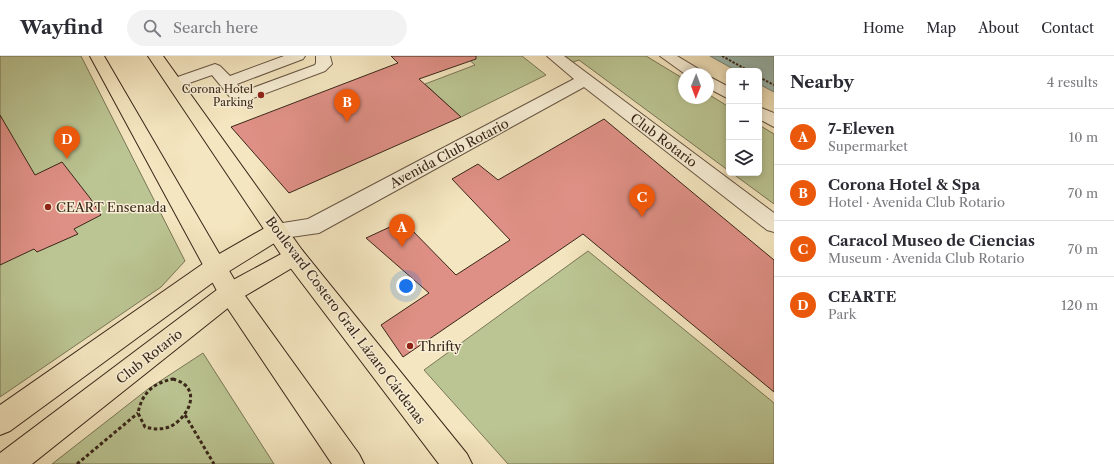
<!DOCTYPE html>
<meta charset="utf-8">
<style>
body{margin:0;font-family:"Libre Caslon Text",serif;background:#f2f2f3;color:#2b2b33}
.controls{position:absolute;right:12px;top:12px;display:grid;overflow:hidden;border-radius:6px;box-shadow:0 2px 6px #0003}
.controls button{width:36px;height:36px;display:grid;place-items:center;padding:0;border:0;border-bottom:1px solid #e1e1e2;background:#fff;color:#2b2b33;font:20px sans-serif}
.compass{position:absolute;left:678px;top:12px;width:36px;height:36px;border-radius:50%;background:#fff;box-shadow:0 2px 6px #0003;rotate:181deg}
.you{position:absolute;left:406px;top:230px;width:14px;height:14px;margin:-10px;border:3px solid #fff;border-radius:50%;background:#1a73e8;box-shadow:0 0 0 6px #1a73e833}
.badge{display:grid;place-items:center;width:26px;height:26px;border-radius:50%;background:#ea580c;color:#fff;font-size:13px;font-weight:700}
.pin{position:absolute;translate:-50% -33px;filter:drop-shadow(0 1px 2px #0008)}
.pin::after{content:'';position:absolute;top:21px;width:14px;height:12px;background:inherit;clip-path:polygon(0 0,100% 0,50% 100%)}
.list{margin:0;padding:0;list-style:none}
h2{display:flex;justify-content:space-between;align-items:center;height:52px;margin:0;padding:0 16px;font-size:17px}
h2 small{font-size:13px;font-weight:400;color:#7c7c81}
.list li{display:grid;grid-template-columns:26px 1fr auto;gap:12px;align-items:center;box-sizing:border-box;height:56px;padding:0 16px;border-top:1px solid #e1e1e2}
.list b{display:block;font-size:15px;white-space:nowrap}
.list p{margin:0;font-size:13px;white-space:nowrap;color:#7c7c81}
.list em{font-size:13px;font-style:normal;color:#7c7c81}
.icon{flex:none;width:22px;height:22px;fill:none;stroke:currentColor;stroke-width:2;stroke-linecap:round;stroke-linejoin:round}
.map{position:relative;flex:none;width:774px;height:408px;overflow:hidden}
header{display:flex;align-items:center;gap:24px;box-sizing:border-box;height:56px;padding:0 20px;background:#fff;border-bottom:1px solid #e1e1e2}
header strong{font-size:19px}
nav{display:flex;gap:22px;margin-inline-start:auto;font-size:14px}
.search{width:280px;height:36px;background:#f2f2f3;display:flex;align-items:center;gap:10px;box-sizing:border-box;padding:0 14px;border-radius:22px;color:#7c7c81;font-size:15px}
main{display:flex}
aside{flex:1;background:#fff}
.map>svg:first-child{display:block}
.green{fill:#bbc593;stroke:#7a7656}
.water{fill:#9cbeb6;stroke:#748177}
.building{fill:#df9086;stroke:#392619}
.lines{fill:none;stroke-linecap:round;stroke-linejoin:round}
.minor-casing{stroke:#685643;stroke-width:2}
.major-casing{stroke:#392619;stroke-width:2}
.highway-casing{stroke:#392619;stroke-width:2}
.path-far1{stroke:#392619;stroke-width:2;stroke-dasharray:2.5 1.5;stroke-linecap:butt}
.path{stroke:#392619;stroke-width:3;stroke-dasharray:3.5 2.5;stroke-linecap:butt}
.minor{fill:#f8efd6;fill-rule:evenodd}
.major{fill:#f4e6c0;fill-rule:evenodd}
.highway{fill:#f4e6c0;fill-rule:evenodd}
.poi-dot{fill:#8f2418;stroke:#f8efd6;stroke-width:1.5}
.labels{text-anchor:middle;stroke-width:3;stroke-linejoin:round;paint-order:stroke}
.far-poi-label{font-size:11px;fill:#392619;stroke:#f8efd6;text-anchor:end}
.street-label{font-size:13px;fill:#392619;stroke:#f8efd6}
.poi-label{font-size:13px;fill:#392619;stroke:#f8efd6;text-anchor:start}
</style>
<header>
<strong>Wayfind</strong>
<div class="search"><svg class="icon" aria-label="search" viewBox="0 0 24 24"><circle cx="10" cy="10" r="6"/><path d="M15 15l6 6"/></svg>Search here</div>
<nav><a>Home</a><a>Map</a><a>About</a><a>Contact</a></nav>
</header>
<main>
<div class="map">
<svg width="774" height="408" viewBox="0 0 774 408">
<rect width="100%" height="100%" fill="#f4e6c0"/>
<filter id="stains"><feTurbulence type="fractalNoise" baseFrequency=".005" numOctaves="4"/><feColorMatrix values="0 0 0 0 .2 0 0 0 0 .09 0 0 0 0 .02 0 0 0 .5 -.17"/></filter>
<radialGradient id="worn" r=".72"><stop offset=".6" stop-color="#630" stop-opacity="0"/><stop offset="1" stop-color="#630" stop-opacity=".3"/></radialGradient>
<g class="green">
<path d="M 0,0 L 81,0 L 185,205 L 161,231 L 0,341 Z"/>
<path d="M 465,0 L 522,0 L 546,19 L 461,61 L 425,28 L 475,9 Z"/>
<path d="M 551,0 L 646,0 L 684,23 L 684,42 L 708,42 L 708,38 L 729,51 L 729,115 L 579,4 L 564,9 Z"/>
<path d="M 759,69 L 774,78 L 774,148 L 732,117 L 759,117 Z"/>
<path d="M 588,195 L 774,347 L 774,408 L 508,408 L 424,314 Z"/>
<path d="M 203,297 L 274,408 L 52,408 L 148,333 Z"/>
</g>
<path class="water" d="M 710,0 L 774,0 L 774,36 L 759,28 L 759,15 L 737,15 Z"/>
<g class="building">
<path d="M 391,0 L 476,0 L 476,3 L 419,23 L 461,61 L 289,137 L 231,71 L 398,7 Z"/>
<path d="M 0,59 L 35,119 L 62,106 L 90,142 L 101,159 L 74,173 L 78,178 L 37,196 L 34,193 L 0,209 Z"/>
<path d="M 604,63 L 774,204 L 774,336 L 583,178 L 403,301 L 381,269 L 429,237 L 366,182 L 403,165 L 456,219 L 510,184 L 452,123 L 478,108 L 498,124 Z"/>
</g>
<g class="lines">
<g class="minor-casing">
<g id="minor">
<path d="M 284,0 L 305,0 L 303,3 L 237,28 L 241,33 L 247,34 L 315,9 L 316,7 L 316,0 L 330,0 L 332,8 L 325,15 L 248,44 L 230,41 L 212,19 L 175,32 L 169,30 L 167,27 L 169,24 L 215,8 L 220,10 L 230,20 Z"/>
<path d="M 547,0 L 564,0 L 774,157 L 774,176 L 767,174 L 584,31 L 319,177 L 277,183 L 270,181 L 267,175 L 270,169 L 308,163 L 574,23 Z"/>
<path d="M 660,0 L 677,0 L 702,15 L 704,18 L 685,18 Z"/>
<path d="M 708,20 L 729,31 L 729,43 L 708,32 Z"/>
<path d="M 759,51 L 774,57 L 774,71 L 759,63 Z"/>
</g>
</g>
<g class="major-casing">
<g id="major">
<path d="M 277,167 L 284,169 L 287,175 L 284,181 L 223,219 L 10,375 L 0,379 L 0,349 L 207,205 L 270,169 Z"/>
<path d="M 294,191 L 302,194 L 305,200 L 302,206 L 238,244 L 32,408 L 0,408 L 0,397 L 222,230 Z"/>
</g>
</g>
<g class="highway-casing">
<g id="highway">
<path d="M 90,0 L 104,0 L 238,230 L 359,398 L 364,408 L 332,408 L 222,244 Z"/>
<path d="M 148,0 L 163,0 L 302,194 L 467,398 L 472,408 L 439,408 L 286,206 Z"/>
</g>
</g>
<g class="path-far1">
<path d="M 722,0 L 749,15"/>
<path d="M 759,21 L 774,29"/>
</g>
<g class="path">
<path d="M 173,323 C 176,324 182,326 184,328 C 200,341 184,365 169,371 C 161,374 153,373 145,371 L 138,357 C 142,337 153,327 173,323 Z"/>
<path d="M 185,359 L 214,408"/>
<path d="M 77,408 L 138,357"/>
</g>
<use href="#minor" class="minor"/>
<use href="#major" class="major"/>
<use href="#highway" class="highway"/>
</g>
<g class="poi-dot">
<circle cx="261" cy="39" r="4"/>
<circle cx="48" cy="151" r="4"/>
<circle cx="410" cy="290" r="4"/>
</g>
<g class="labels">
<g class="far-poi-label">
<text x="253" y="37">Corona Hotel<tspan x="253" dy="13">Parking</tspan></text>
</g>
<g class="street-label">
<text transform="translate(664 84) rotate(37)" y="5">Club Rotario</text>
<text transform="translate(449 97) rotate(-28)" y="5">Avenida Club Rotario</text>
<text transform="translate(346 264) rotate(53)" y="5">Boulevard Costero Gral. Lázaro Cárdenas</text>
<text transform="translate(149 300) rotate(-38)" y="5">Club Rotario</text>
</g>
<g class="poi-label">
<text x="56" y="156">CEART Ensenada</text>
<text x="418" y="295">Thrifty</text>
</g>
</g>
<rect width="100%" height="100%" filter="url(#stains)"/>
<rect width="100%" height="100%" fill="url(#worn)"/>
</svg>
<div class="controls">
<button>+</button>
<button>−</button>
<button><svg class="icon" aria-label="layers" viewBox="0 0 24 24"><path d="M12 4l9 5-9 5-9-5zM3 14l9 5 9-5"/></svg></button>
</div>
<svg class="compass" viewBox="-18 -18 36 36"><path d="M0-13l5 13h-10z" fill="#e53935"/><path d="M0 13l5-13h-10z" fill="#7c7c81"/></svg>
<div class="you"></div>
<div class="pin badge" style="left:402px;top:191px">A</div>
<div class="pin badge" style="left:347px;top:66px">B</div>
<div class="pin badge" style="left:642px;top:161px">C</div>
<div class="pin badge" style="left:67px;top:103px">D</div>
</div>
<aside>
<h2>Nearby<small>4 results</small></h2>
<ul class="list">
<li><span class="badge">A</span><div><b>7-Eleven</b><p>Supermarket</p></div><em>10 m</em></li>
<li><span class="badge">B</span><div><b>Corona Hotel &amp; Spa</b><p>Hotel · Avenida Club Rotario</p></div><em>70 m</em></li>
<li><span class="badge">C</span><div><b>Caracol Museo de Ciencias</b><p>Museum · Avenida Club Rotario</p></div><em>70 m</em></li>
<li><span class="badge">D</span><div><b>CEARTE</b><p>Park</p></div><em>120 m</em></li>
</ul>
</aside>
</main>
